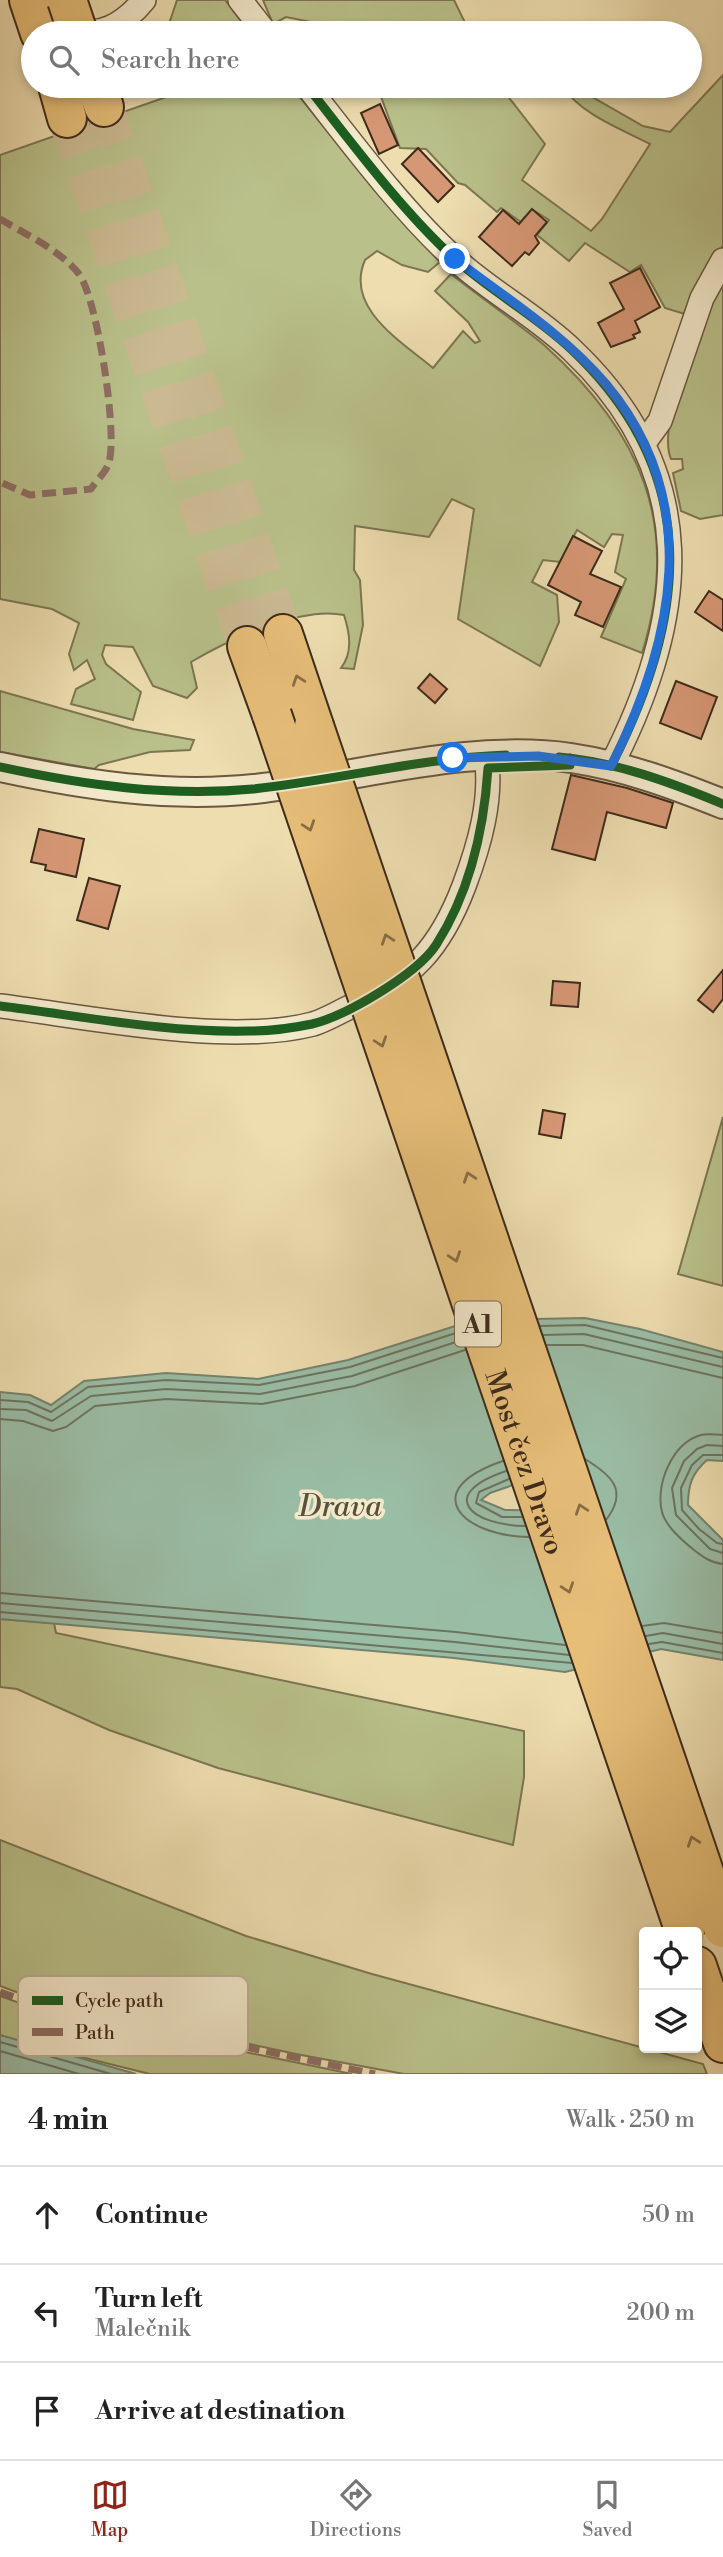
<!DOCTYPE html>
<meta charset="utf-8">
<style>
body{margin:0;font-family:"Libre Bodoni",serif;background:#f6f6f6;color:#222}
.controls{position:absolute;right:21px;bottom:21px;display:grid;overflow:hidden;border-radius:7px;box-shadow:0 4px 10px #0003}
.controls button{width:63px;height:63px;display:grid;place-items:center;padding:0;border:0;border-bottom:2px solid #e0e0e0;background:#fff;color:#222;font:35px sans-serif}
.stop{position:absolute;width:21px;height:21px;margin:-16px;border:5px solid #1a73e8;border-radius:50%;background:#fff}
.stop.end{background:#1a73e8;border-color:#fff;box-shadow:0 2px 7px #0008}
.list{margin:0;padding:0;list-style:none}
h2{display:flex;justify-content:space-between;align-items:center;height:91px;margin:0;padding:0 28px;font-size:30px}
h2 small{font-size:23px;font-weight:400;color:#767676}
.list li{display:grid;grid-template-columns:46px 1fr auto;gap:21px;align-items:center;box-sizing:border-box;height:98px;padding:0 28px;border-top:2px solid #e0e0e0}
.list b{display:block;font-size:26px;white-space:nowrap}
.list p{margin:0;font-size:23px;white-space:nowrap;color:#767676}
.list em{font-size:23px;font-style:normal;color:#767676}
.icon{flex:none;width:38px;height:38px;fill:none;stroke:currentColor;stroke-width:2;stroke-linecap:round;stroke-linejoin:round}
.map{position:relative;flex:none;width:723px;height:2074px;overflow:hidden}
.search{position:absolute;background:#fff;box-shadow:0 4px 10px #0003;left:21px;right:21px;top:21px;height:77px;display:flex;align-items:center;gap:18px;box-sizing:border-box;padding:0 24px;border-radius:38px;color:#767676;font-size:26px}
.sheet{height:385px;background:#fff}
nav{display:flex;justify-content:space-around;align-items:center;box-sizing:border-box;height:98px;border-top:2px solid #e0e0e0;background:#fff;font-size:19px;color:#767676}
nav a{display:grid;justify-items:center;gap:4px}
nav .on{color:#8f2418}
.map>svg:first-child{display:block}
.green{fill:#b9c08a;stroke:#7c7652;stroke-width:2}
.water{fill:#9abda6;stroke:#75836e;stroke-width:2;fill-rule:evenodd}
.lines{fill:none;stroke-linecap:round;stroke-linejoin:round}
.shore{stroke:#6c7460;stroke-width:2}
.building{fill:#d69775;stroke:#3e2b1b;stroke-width:2}
.motorway-tunnel{stroke:#cab991;stroke-width:38;stroke-dasharray:38 19;stroke-linecap:butt}
.minor-casing{stroke:#6a5840;stroke-width:26}
.tertiary-casing{stroke:#6a5840;stroke-width:32}
.motorway-casing{stroke:#3e2b1b;stroke-width:42}
.minor{stroke:#f3e9cb;stroke-width:23}
.tertiary{stroke:#f3e9cb;stroke-width:28}
.motorway{stroke:#e6be78;stroke-width:38}
.motorway-bridge-casing{stroke:#3e2b1b;stroke-width:42;stroke-linecap:butt}
.motorway-bridge{stroke:#e6be78;stroke-width:38}
.quiet{stroke:#8d6e63;stroke-width:7;stroke-dasharray:14 7;stroke-linecap:butt}
.cycleway-casing{stroke:#f3e9cb;stroke-width:13}
.cycleway{stroke:#1b5e20;stroke-width:9}
.oneway{stroke:#8a6d45}
.route{stroke:#1a73e8;stroke-width:9}
.labels{text-anchor:middle;stroke-width:7;stroke-linejoin:round;paint-order:stroke}
.shield{fill:#f3e9cb;stroke:#746450;stroke-width:2}
.shield-label{font-size:26px;font-weight:bold;fill:#3e2b1b}
.street-label{font-size:28px;fill:#3e2b1b;stroke:#f3e9cb}
.water-label{font-size:30px;font-style:italic;fill:#55503e;stroke:#f3e9cb}
.key{fill:#f3e9cb;stroke:#bdb096;stroke-width:2}
.key-label{font-size:19px;fill:#3e2b1b}
</style>
<div class="map">
<svg width="723" height="2074" viewBox="0 0 723 2074">
<rect width="100%" height="100%" fill="#edddaf"/>
<filter id="stains"><feTurbulence type="fractalNoise" baseFrequency=".00286" numOctaves="4"/><feColorMatrix values="0 0 0 0 .2 0 0 0 0 .09 0 0 0 0 .02 0 0 0 .5 -.17"/></filter>
<radialGradient id="worn" r=".72"><stop offset=".6" stop-color="#630" stop-opacity="0"/><stop offset="1" stop-color="#630" stop-opacity=".3"/></radialGradient>
<g class="green">
<path d="M 177,0 L 225,0 L 250,33 L 166,33 Z"/>
<path d="M 263,0 L 454,0 L 470,33 L 332,33 L 321,24 L 286,17 L 273,24 Z"/>
<path d="M 723,75 L 723,245 L 688,315 L 665,308 L 641,265 L 630,272 L 585,243 L 569,261 L 537,235 L 549,220 L 533,210 L 521,222 L 501,208 L 497,212 L 465,185 L 458,183 L 426,149 L 400,148 L 377,86 L 500,86 L 545,144 L 522,180 L 591,231 L 602,219 L 650,144 C 619,128 582,115 562,86 L 573,86 L 643,126 L 670,132 Z"/>
<path d="M 138,86 L 291,86 L 373,188 L 440,262 L 428,272 L 402,265 L 377,251 L 365,260 C 344,308 402,342 433,368 L 463,331 L 475,343 L 480,341 L 468,322 L 435,291 L 451,274 C 481,298 514,320 544,345 C 641,432 682,525 642,653 L 601,637 L 626,579 L 615,572 L 623,535 L 612,534 L 604,547 L 577,530 L 560,562 L 543,560 L 532,582 L 557,595 L 559,622 L 540,666 L 458,619 L 474,509 L 452,499 L 429,537 L 355,526 L 354,570 L 360,580 L 363,625 L 354,669 L 341,668 C 353,652 350,634 344,615 C 301,606 228,640 191,662 L 197,688 L 187,698 L 153,686 L 133,647 L 105,645 L 102,655 L 106,664 L 141,692 L 133,720 L 71,704 L 76,689 L 95,679 L 87,660 L 74,670 L 69,654 L 79,623 L 52,609 L 0,599 L 0,155 L 172,95 L 168,89 L 141,96 Z"/>
<path d="M 723,275 L 723,515 L 700,519 L 681,511 L 673,473 L 683,469 L 682,459 L 671,459 C 655,421 707,315 723,275 Z"/>
<path d="M 0,691 L 133,729 L 194,740 L 190,750 L 150,752 L 99,765 L 94,769 L 0,752 Z"/>
<path d="M 723,1117 L 723,1286 L 678,1274 Z"/>
<path d="M 0,1619 L 54,1623 L 56,1633 L 524,1731 L 524,1777 L 513,1845 L 218,1768 L 109,1730 L 17,1689 L 0,1687 Z"/>
<path d="M 0,1840 L 246,1936 L 372,1974 L 703,2064 L 707,2074 L 404,2074 L 296,2054 L 27,1996 L 0,1986 Z"/>
<path d="M 0,1996 L 36,2009 L 352,2074 L 150,2074 L 0,2037 Z"/>
</g>
<g class="water">
<path d="M 585,1318 L 640,1329 L 723,1352 L 723,1461 L 707,1460 C 692,1473 688,1485 688,1505 L 723,1540 L 723,1660 L 661,1649 L 565,1672 L 454,1658 L 0,1619 L 0,1392 L 30,1395 L 51,1405 L 84,1381 L 166,1373 L 258,1379 L 348,1360 L 474,1320 ZM 522,1482 L 580,1511 L 505,1510 L 481,1500 L 490,1493 Z"/>
<path d="M 0,2035 L 136,2074 L 0,2074 Z"/>
</g>
<g class="lines">
<g class="shore">
<path d="M 540,1326 L 585,1325 L 723,1358"/>
<path d="M 543,1335 L 584,1334 L 723,1367"/>
<path d="M 547,1345 L 583,1345 L 723,1378"/>
<path d="M 0,1400 L 28,1402 L 51,1412 L 88,1387 L 166,1380 L 259,1385 L 350,1367 L 459,1332"/>
<path d="M 0,1409 L 26,1410 L 52,1421 L 91,1396 L 166,1389 L 260,1394 L 352,1376 L 462,1340"/>
<path d="M 0,1419 L 23,1421 L 53,1431 L 66,1427 L 95,1406 L 166,1399 L 262,1404 L 355,1386 L 465,1350"/>
<path d="M 723,1435 C 716,1435 708,1433 701,1435 C 672,1443 655,1485 662,1512 C 666,1527 683,1541 694,1550 C 703,1557 711,1563 723,1564"/>
<path d="M 723,1446 L 707,1445 L 697,1449 L 684,1461 L 672,1488 L 676,1515 L 710,1549 L 723,1553"/>
<path d="M 723,1455 L 703,1455 L 692,1465 L 681,1488 L 682,1510 L 699,1529 L 717,1543 L 723,1544"/>
<path d="M 585,1459 C 611,1475 629,1490 606,1520"/>
<path d="M 503,1461 C 417,1490 461,1536 529,1537"/>
<path d="M 506,1471 C 436,1495 471,1525 525,1526"/>
<path d="M 509,1479 L 479,1492 L 476,1503 L 502,1517 L 522,1517"/>
<path d="M 0,1593 L 456,1632 L 565,1645"/>
<path d="M 0,1603 L 455,1642 L 569,1655"/>
<path d="M 0,1612 L 572,1663"/>
<path d="M 642,1626 L 664,1623 L 723,1633"/>
<path d="M 646,1636 L 663,1633 L 723,1644"/>
<path d="M 649,1644 L 662,1642 L 723,1653"/>
<path d="M 0,2042 L 111,2074"/>
<path d="M 0,2051 L 79,2074"/>
</g>
</g>
<g class="building">
<path d="M 380,104 L 398,145 L 379,154 L 361,113 Z"/>
<path d="M 418,148 L 454,186 L 438,202 L 402,164 Z"/>
<path d="M 532,209 L 547,222 L 535,236 L 539,243 L 529,255 L 525,252 L 512,266 L 479,237 L 503,210 L 519,224 Z"/>
<path d="M 640,268 L 660,307 L 635,321 L 640,332 L 633,335 L 635,338 L 611,347 L 598,323 L 624,309 L 610,283 Z"/>
<path d="M 573,536 L 602,551 L 590,574 L 621,587 L 603,627 L 575,615 L 581,602 L 548,585 Z"/>
<path d="M 709,591 L 723,600 L 723,631 L 695,612 Z"/>
<path d="M 430,674 L 447,689 L 435,703 L 418,688 Z"/>
<path d="M 676,681 L 717,697 L 701,739 L 660,723 Z"/>
<path d="M 571,775 L 627,788 L 673,803 L 666,828 L 607,812 L 595,860 L 552,849 Z"/>
<path d="M 39,829 L 84,839 L 76,877 L 45,870 L 46,865 L 31,862 Z"/>
<path d="M 89,878 L 120,886 L 108,929 L 77,920 Z"/>
<path d="M 723,970 L 723,999 L 713,1012 L 698,1000 Z"/>
<path d="M 553,981 L 580,983 L 578,1007 L 551,1005 Z"/>
<path d="M 543,1110 L 565,1114 L 561,1138 L 539,1134 Z"/>
</g>
<g class="lines">
<g class="motorway-tunnel">
<path d="M 104,107 L 283,634"/>
<path d="M 67,118 L 247,646"/>
</g>
<g class="minor-casing">
<g id="minor">
<path d="M 240,0 L 266,33"/>
<path d="M 69,25 C 97,43 126,22 144,0"/>
<path d="M 307,86 C 351,142 403,212 455,259 C 491,292 537,316 572,350 C 703,474 688,616 611,766"/>
<path d="M 644,443 L 660,421 L 702,298 L 723,260"/>
<path d="M 0,1006 C 89,1017 228,1046 313,1024 C 326,1020 339,1012 352,1006 C 412,978 440,949 464,886 C 479,846 493,799 486,756"/>
</g>
</g>
<g class="tertiary-casing">
<path id="tertiary" d="M 0,767 C 83,785 168,798 254,789 C 358,778 465,743 571,758 C 624,766 673,784 723,804"/>
</g>
<g class="motorway-casing">
<g id="motorway">
<path d="M 29,0 L 40,33"/>
<path d="M 58,86 L 67,118"/>
<path d="M 96,86 L 104,107"/>
<path d="M 283,634 L 314,726"/>
<path d="M 247,646 L 272,715"/>
<path d="M 697,1966 L 723,2043"/>
</g>
</g>
<use href="#minor" class="minor"/>
<use href="#tertiary" class="tertiary"/>
<use href="#motorway" class="motorway"/>
<g class="motorway-bridge-casing">
<g id="motorway-bridge">
<path d="M 67,0 L 78,33"/>
<path id="s1" d="M 272,715 L 685,1932"/>
<path d="M 314,726 L 723,1928"/>
</g>
</g>
<use href="#motorway-bridge" class="motorway-bridge"/>
<g class="quiet">
<path d="M 0,219 C 25,234 60,250 79,274 C 97,298 118,433 109,462 C 107,471 96,481 91,489 L 30,495 L 0,482"/>
<path d="M 0,1992 L 29,2002 L 375,2074"/>
</g>
<g class="cycleway-casing">
<g id="cycleway">
<path d="M 307,86 C 351,142 403,212 455,259 C 491,292 537,316 572,350 C 703,474 688,616 611,766"/>
<path d="M 559,757 C 616,762 670,782 723,804"/>
<path d="M 0,767 C 83,785 168,797 253,789 C 338,780 421,758 506,755"/>
<path d="M 0,1006 C 82,1016 166,1033 249,1031 C 269,1031 293,1028 312,1024 C 346,1016 417,974 436,945 C 470,892 484,829 488,768 L 570,765 L 570,758"/>
</g>
</g>
<use href="#cycleway" class="cycleway"/>
</g>
<defs><path id="oneway-chevron" d="M-2-3.5L2.5 0L-2 3.5" fill="none" stroke-width="1.6" stroke-linecap="round" stroke-linejoin="round" transform="scale(1.75)"/></defs>
<g class="oneway">
<use href="#oneway-chevron" transform="translate(298 680) rotate(-109)"/>
<use href="#oneway-chevron" transform="translate(309 826) rotate(71)"/>
<use href="#oneway-chevron" transform="translate(387 939) rotate(-109)"/>
<use href="#oneway-chevron" transform="translate(381 1042) rotate(71)"/>
<use href="#oneway-chevron" transform="translate(469 1177) rotate(-109)"/>
<use href="#oneway-chevron" transform="translate(455 1257) rotate(71)"/>
<use href="#oneway-chevron" transform="translate(581 1509) rotate(-109)"/>
<use href="#oneway-chevron" transform="translate(568 1588) rotate(71)"/>
<use href="#oneway-chevron" transform="translate(693 1841) rotate(-109)"/>
</g>
<g class="lines">
<path class="route" d="M 453,758 L 538,756 L 611,766 C 674,641 704,501 606,384 C 564,334 506,298 455,259"/>
</g>
<g class="labels">
<rect class="shield" x="455" y="1301.5" width="46" height="45" rx="5"/>
<g class="shield-label">
<text x="478" y="1333">A1</text>
</g>
<g class="street-label">
<text dy="10" stroke="none"><textPath href="#s1" startOffset="789">Most čez Dravo</textPath></text>
</g>
<g class="water-label">
<text x="340" y="1516">Drava</text>
</g>
</g>
<rect x="18" y="1976" width="230" height="80" rx="10" class="key"/>
<rect x="32" y="1996" width="31" height="9" fill="#1b5e20"/>
<rect x="32" y="2028" width="31" height="8" fill="#8d6e63"/>
<g class="key-label">
<text x="75" y="2007">Cycle path</text>
<text x="75" y="2039">Path</text>
</g>
<rect width="100%" height="100%" filter="url(#stains)"/>
<rect width="100%" height="100%" fill="url(#worn)"/>
</svg>
<div class="controls">
<button><svg class="icon" aria-label="locate" viewBox="0 0 24 24"><circle cx="12" cy="12" r="6"/><path d="M12 2v4M12 18v4M2 12h4M18 12h4"/></svg></button>
<button><svg class="icon" aria-label="layers" viewBox="0 0 24 24"><path d="M12 4l9 5-9 5-9-5zM3 14l9 5 9-5"/></svg></button>
</div>
<div class="stop" style="left:453px;top:758px"></div>
<div class="stop end" style="left:455px;top:259px"></div>
<div class="search"><svg class="icon" aria-label="search" viewBox="0 0 24 24"><circle cx="10" cy="10" r="6"/><path d="M15 15l6 6"/></svg>Search here</div>
</div>
<section class="sheet">
<h2>4 min<small>Walk · 250 m</small></h2>
<ul class="list">
<li><svg class="icon" aria-label="ahead" viewBox="0 0 24 24"><path d="M12 20V5M6 11l6-6 6 6"/></svg><div><b>Continue</b></div><em>50 m</em></li>
<li><svg class="icon" aria-label="left" viewBox="0 0 24 24"><path d="M17 20v-9H6M10 6l-5 5 5 5"/></svg><div><b>Turn left</b><p>Malečnik</p></div><em>200 m</em></li>
<li><svg class="icon" aria-label="arrive" viewBox="0 0 24 24"><path d="M6 21V4h12l-3 4 3 4H6"/></svg><div><b>Arrive at destination</b></div></li>
</ul>
</section>
<nav>
<a class="on"><svg class="icon" aria-label="map" viewBox="0 0 24 24"><path d="M3 6l6-2 6 2 6-2v14l-6 2-6-2-6 2zM9 4v14M15 6v14"/></svg>Map</a>
<a><svg class="icon" aria-label="directions" viewBox="0 0 24 24"><path d="M12 3l9 9-9 9-9-9zM9 14v-3h6M13 9l2 2-2 2"/></svg>Directions</a>
<a><svg class="icon" aria-label="saved" viewBox="0 0 24 24"><path d="M7 4h10v16l-5-4-5 4z"/></svg>Saved</a>
</nav>
